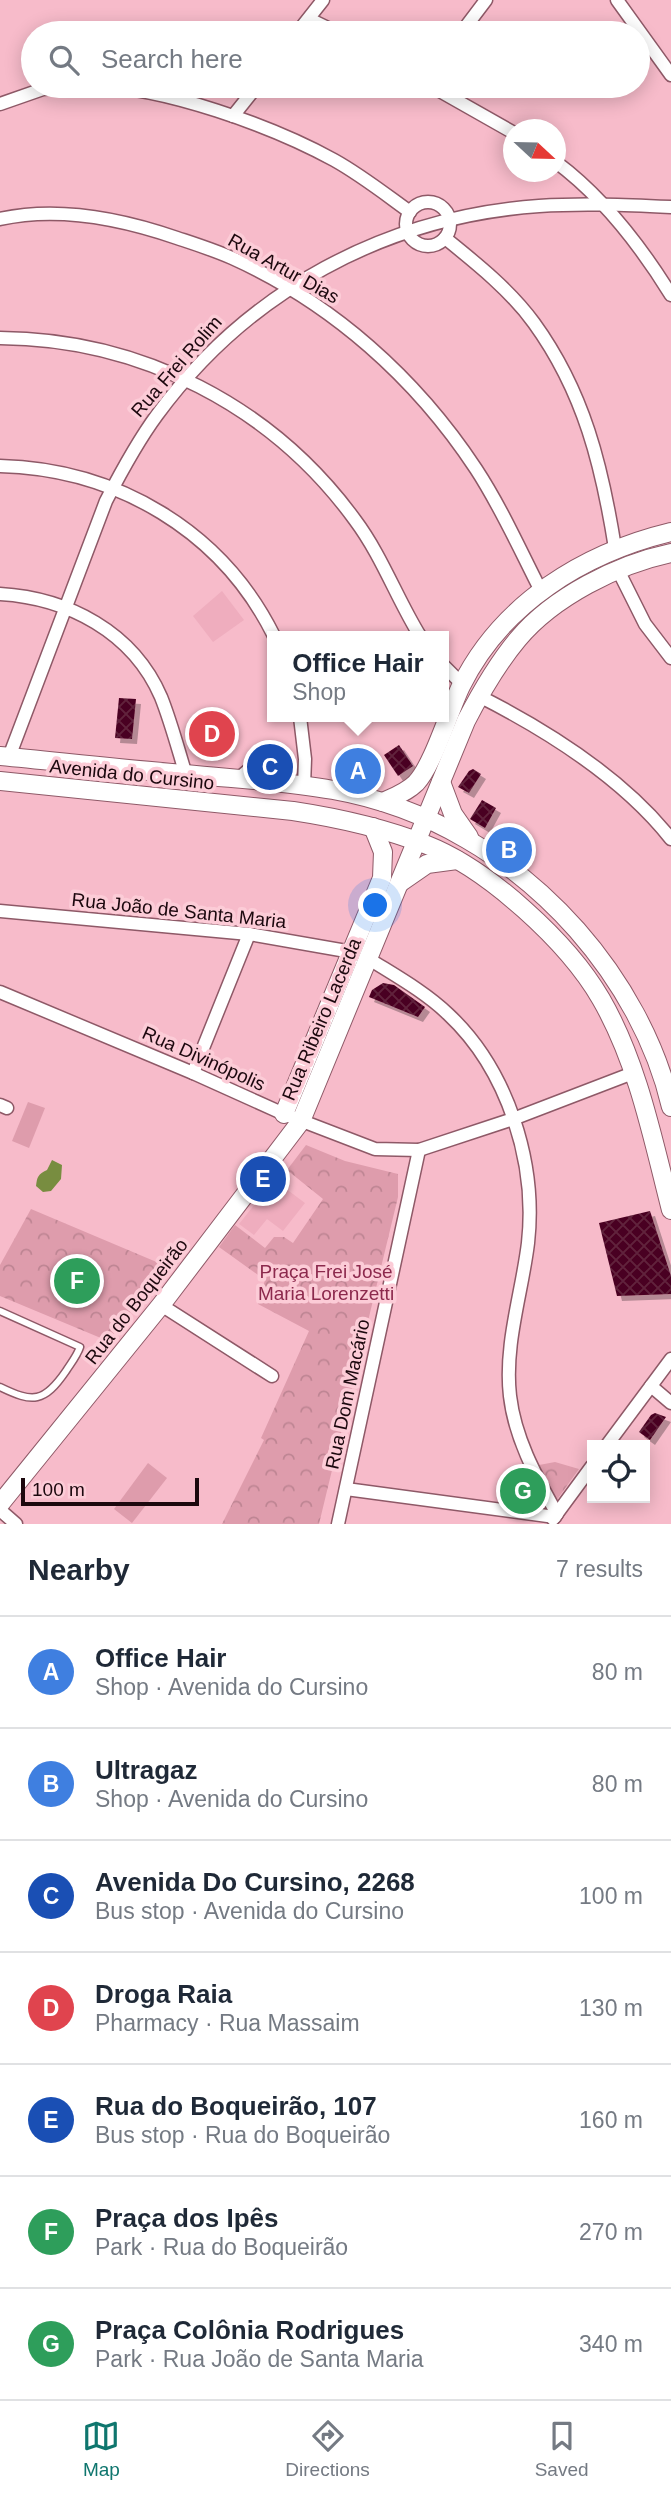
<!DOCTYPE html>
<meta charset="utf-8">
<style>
body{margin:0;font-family:Arial,sans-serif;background:#f2f2f3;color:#1f2937}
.controls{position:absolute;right:21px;bottom:21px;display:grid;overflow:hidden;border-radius:0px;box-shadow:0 4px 18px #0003}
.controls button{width:63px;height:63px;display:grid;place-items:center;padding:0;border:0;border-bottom:2px solid #e0e1e3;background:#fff;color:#1f2937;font:35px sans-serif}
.compass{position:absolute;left:503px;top:119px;width:63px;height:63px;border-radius:50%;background:#fff;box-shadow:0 4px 18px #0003;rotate:112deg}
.scale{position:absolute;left:21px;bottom:18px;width:178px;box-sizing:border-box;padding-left:7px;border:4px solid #1c080e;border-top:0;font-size:19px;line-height:24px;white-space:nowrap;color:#1c080e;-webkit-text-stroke:5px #fcccd7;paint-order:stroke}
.you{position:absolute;left:376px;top:906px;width:24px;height:24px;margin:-18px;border:5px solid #fff;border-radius:50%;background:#1a73e8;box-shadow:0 0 0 10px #1a73e833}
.badge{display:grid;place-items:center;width:46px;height:46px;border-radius:50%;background:#0f766e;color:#fff;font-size:23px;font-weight:700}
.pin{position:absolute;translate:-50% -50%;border:4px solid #fff;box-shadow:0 2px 7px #0006}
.popup{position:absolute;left:267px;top:631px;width:182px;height:91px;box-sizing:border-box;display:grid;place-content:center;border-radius:0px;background:#fff;filter:drop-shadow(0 2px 5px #0005);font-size:23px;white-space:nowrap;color:#747a83}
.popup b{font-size:26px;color:#1f2937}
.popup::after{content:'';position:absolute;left:50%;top:100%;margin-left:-14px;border:14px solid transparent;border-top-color:#fff}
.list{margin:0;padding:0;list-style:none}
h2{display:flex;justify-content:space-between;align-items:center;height:91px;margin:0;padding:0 28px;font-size:30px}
h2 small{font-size:23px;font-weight:400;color:#747a83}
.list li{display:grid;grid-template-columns:46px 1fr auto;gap:21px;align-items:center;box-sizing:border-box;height:112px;padding:0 28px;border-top:2px solid #e0e1e3}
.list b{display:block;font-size:26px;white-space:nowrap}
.list p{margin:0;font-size:23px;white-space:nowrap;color:#747a83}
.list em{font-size:23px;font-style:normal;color:#747a83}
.icon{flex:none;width:38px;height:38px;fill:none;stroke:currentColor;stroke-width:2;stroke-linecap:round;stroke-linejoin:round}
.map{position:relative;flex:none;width:671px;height:1524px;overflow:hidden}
.search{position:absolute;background:#fff;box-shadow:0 4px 18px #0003;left:21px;right:21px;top:21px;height:77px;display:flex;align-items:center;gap:18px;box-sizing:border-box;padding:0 24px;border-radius:38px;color:#747a83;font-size:26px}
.sheet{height:875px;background:#fff}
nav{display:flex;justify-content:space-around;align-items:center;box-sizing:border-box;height:98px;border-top:2px solid #e0e1e3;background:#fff;font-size:19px;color:#747a83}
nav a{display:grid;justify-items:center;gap:4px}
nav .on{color:#0f766e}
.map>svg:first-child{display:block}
.built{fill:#efadbe}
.green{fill:#de9cac}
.park{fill:url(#park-crowns)}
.water{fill:#788d40}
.building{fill:url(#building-cross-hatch);filter:url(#shadow)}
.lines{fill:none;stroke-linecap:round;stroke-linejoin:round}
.lane-casing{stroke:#8e5967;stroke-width:9}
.street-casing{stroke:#8e5967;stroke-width:15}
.secondary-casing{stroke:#8e5967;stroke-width:20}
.lane{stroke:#fff;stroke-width:6}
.street{stroke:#fff;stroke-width:12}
.secondary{stroke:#fff;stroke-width:18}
.labels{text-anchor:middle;stroke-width:7;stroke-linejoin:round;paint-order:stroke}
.street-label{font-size:19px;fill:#1c080e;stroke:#fcccd7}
.park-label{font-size:19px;fill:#8c294d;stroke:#fcccd7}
</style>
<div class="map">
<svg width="671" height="1524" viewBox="0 0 671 1524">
<defs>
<pattern id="park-crowns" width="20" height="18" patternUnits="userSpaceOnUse" patternTransform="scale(1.75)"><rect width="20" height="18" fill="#de9cac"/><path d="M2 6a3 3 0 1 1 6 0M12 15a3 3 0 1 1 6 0" fill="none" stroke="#be8593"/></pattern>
<pattern id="building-cross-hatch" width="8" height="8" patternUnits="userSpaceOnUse" patternTransform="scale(1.75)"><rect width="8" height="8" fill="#4a0020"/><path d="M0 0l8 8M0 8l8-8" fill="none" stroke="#61243e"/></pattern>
<filter id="shadow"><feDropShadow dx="5" dy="5" stdDeviation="0" flood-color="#0004"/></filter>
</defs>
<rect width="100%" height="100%" fill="#f7bbca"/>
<g class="built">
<path d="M 222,591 L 244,620 L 213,642 L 193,616 Z"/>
<path d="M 274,1180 L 305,1203 L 283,1231 L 267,1219 L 254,1235 L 239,1224 Z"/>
</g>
<g class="green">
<path d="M 28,1102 L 45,1108 L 29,1148 L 12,1141 Z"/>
<path d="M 148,1463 L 167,1478 L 132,1523 L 114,1509 Z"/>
</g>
<g class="park">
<path d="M 306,1145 L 345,1161 L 398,1174 L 398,1197 L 319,1524 L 222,1524 L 264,1440 L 261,1438 L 309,1331 L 258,1304 L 265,1280 L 219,1247 L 235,1225 L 265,1248 L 274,1237 L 284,1237 L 293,1243 L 323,1199 L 287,1170 Z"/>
<path d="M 31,1209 L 166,1266 L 108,1341 L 0,1296 L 0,1265 Z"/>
<path d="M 555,1462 L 579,1469 L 556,1501 L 539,1465 Z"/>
<path d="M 529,1470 L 550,1508 L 501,1501 L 511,1482 Z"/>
</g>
<path class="water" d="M 52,1160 L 62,1165 L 61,1179 L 51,1191 L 43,1192 L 36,1186 C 37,1177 38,1174 47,1170 Z"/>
<g class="building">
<path d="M 119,698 L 136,699 L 132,739 L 115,738 Z"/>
<path d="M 399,745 L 413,766 L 398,776 L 384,755 Z"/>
<path d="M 473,769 L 481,774 L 469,793 L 458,787 L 469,771 Z"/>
<path d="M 482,800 L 496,808 L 485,828 L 470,819 Z"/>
<path d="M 383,983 L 394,985 L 425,1007 L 418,1017 L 369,997 L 372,990 Z"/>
<path d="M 650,1211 L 671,1276 L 671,1294 L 617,1296 L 599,1223 Z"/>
<path d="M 655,1413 L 666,1417 L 650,1440 L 639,1432 L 651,1415 Z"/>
</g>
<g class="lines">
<g class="lane-casing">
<g id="lane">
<path d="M 238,775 L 259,757 L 283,751"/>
<path d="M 0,1311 L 80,1347 C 77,1356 71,1363 66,1371 C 44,1403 33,1403 0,1387"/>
</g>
</g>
<g class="street-casing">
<g id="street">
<path d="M 617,0 L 671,75"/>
<path d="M 309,19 L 338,33"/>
<path d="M 297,33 L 323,0"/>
<path d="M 461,33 L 486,0"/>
<path d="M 93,86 C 164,87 272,126 334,160 C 361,175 385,194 410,212"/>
<path d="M 431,86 L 514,133"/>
<path d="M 0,104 L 43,89 L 71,86"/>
<path d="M 233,116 L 257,86"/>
<path d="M 556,162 C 603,197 640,245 671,295"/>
<circle cx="428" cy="224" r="22"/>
<path d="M 0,219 C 58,206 122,219 177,238 C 195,244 214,250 232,258 C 332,303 416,378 476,469 C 501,507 520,550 541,591"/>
<path d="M 445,238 C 476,263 510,290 534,323 C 584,392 602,466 615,548"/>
<path d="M 0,338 C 141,339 272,406 355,520 C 382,556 397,599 420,636"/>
<path d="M 0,466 C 117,469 222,531 274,636"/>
<path d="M 618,570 L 645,624 L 671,658"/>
<path d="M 0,594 C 68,598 133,632 161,697 C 171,722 178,749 186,775"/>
<path d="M 444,666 L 462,684"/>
<path d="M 479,696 C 548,731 622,777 671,839"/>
<path d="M 300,717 L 305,759 L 304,786"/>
<path d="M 9,757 L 106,501 C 121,472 137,442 157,415 C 248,291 385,217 539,206 C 583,203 627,205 671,207"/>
<path d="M 0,911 L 249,934 L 352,952"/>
<path d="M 369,959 C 396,976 425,992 448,1014 C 508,1070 537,1163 528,1243 C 522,1293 504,1345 510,1396 C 515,1439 536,1476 557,1514"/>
<path d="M 0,992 L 193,1073 L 284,1114 L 375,1149 L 419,1150 L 513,1119 L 633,1073"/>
<path d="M 193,1073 L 249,934"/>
<path d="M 0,1105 L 7,1108"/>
<path d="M 161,1305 L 272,1376"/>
<path d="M 651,1386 L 671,1403"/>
<path d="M 607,1445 L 671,1359"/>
<path d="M 346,1489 L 555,1517"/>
<path d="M 0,1510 L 16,1524"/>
<path d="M 553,1519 L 592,1466"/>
<path d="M 338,1524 L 419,1150"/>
</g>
</g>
<g class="secondary-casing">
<g id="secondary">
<path d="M 0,756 C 62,762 123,769 185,774 C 235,779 284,781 333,790 C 429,807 513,858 577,930 C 621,980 656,1042 671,1107"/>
<path d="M 0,781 L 293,811 C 339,818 384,828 427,845 C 488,869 568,942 601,999 C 638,1063 653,1140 671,1210"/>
<path d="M 441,782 L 453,814 L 469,837"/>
<path d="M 383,802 C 394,797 407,792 416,783 C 433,765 449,711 461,686 C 502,603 584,553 671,532"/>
<path d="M 401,882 L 427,864 L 457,860"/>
<path d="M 284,1114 L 382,878 L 383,852 L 373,827"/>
<path d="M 0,1504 L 161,1305 L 301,1121 L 466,721 C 481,692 497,664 518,639 C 553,597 618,564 671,553"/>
</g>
</g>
<use href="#lane" class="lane"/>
<use href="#street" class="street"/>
<use href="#secondary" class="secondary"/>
</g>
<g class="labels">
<g class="street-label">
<text transform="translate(284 268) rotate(29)" y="7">Rua Artur Dias</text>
<text transform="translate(176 366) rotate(-49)" y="7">Rua Frei Rolim</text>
<text transform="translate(132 774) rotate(6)" y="7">Avenida do Cursino</text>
<text transform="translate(179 910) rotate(6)" y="7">Rua João de Santa Maria</text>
<text transform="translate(321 1019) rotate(-67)" y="7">Rua Ribeiro Lacerda</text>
<text transform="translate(204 1058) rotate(24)" y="7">Rua Divinópolis</text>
<text transform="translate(136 1301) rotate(-52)" y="7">Rua do Boqueirão</text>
<text transform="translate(347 1394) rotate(-78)" y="7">Rua Dom Macário</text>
</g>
<g class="park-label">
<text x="326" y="1278">Praça Frei José<tspan x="326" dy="22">Maria Lorenzetti</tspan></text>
</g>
</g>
</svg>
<div class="controls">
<button><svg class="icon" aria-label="locate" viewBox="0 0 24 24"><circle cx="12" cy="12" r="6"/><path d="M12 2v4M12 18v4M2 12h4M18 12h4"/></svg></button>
</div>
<svg class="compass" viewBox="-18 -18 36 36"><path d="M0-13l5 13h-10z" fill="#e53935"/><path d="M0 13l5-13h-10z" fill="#747a83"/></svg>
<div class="scale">100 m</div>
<div class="you"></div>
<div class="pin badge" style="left:358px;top:771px;background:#3f7fe0">A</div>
<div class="popup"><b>Office Hair</b>Shop</div>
<div class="pin badge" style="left:509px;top:850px;background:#3f7fe0">B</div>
<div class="pin badge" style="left:270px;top:767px;background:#1a4fb4">C</div>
<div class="pin badge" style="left:212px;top:734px;background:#e0444e">D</div>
<div class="pin badge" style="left:263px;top:1179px;background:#1a4fb4">E</div>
<div class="pin badge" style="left:77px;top:1281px;background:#2e9e5b">F</div>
<div class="pin badge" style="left:523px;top:1491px;background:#2e9e5b">G</div>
<div class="search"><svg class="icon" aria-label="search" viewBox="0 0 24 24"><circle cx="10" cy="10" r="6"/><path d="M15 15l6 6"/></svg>Search here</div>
</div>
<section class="sheet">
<h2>Nearby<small>7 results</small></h2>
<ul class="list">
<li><span class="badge" style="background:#3f7fe0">A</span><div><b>Office Hair</b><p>Shop · Avenida do Cursino</p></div><em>80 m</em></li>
<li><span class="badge" style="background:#3f7fe0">B</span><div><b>Ultragaz</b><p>Shop · Avenida do Cursino</p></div><em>80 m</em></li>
<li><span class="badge" style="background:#1a4fb4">C</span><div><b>Avenida Do Cursino, 2268</b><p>Bus stop · Avenida do Cursino</p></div><em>100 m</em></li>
<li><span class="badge" style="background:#e0444e">D</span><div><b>Droga Raia</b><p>Pharmacy · Rua Massaim</p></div><em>130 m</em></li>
<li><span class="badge" style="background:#1a4fb4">E</span><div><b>Rua do Boqueirão, 107</b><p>Bus stop · Rua do Boqueirão</p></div><em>160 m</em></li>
<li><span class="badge" style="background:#2e9e5b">F</span><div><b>Praça dos Ipês</b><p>Park · Rua do Boqueirão</p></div><em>270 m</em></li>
<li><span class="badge" style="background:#2e9e5b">G</span><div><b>Praça Colônia Rodrigues</b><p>Park · Rua João de Santa Maria</p></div><em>340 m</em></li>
</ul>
</section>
<nav>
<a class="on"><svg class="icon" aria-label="map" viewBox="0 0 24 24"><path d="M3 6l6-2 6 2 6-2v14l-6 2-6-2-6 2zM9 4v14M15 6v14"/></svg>Map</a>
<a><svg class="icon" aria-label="directions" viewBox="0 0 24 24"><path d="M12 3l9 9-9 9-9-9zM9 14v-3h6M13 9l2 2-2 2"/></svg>Directions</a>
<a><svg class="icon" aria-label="saved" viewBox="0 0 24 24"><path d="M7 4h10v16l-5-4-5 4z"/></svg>Saved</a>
</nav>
